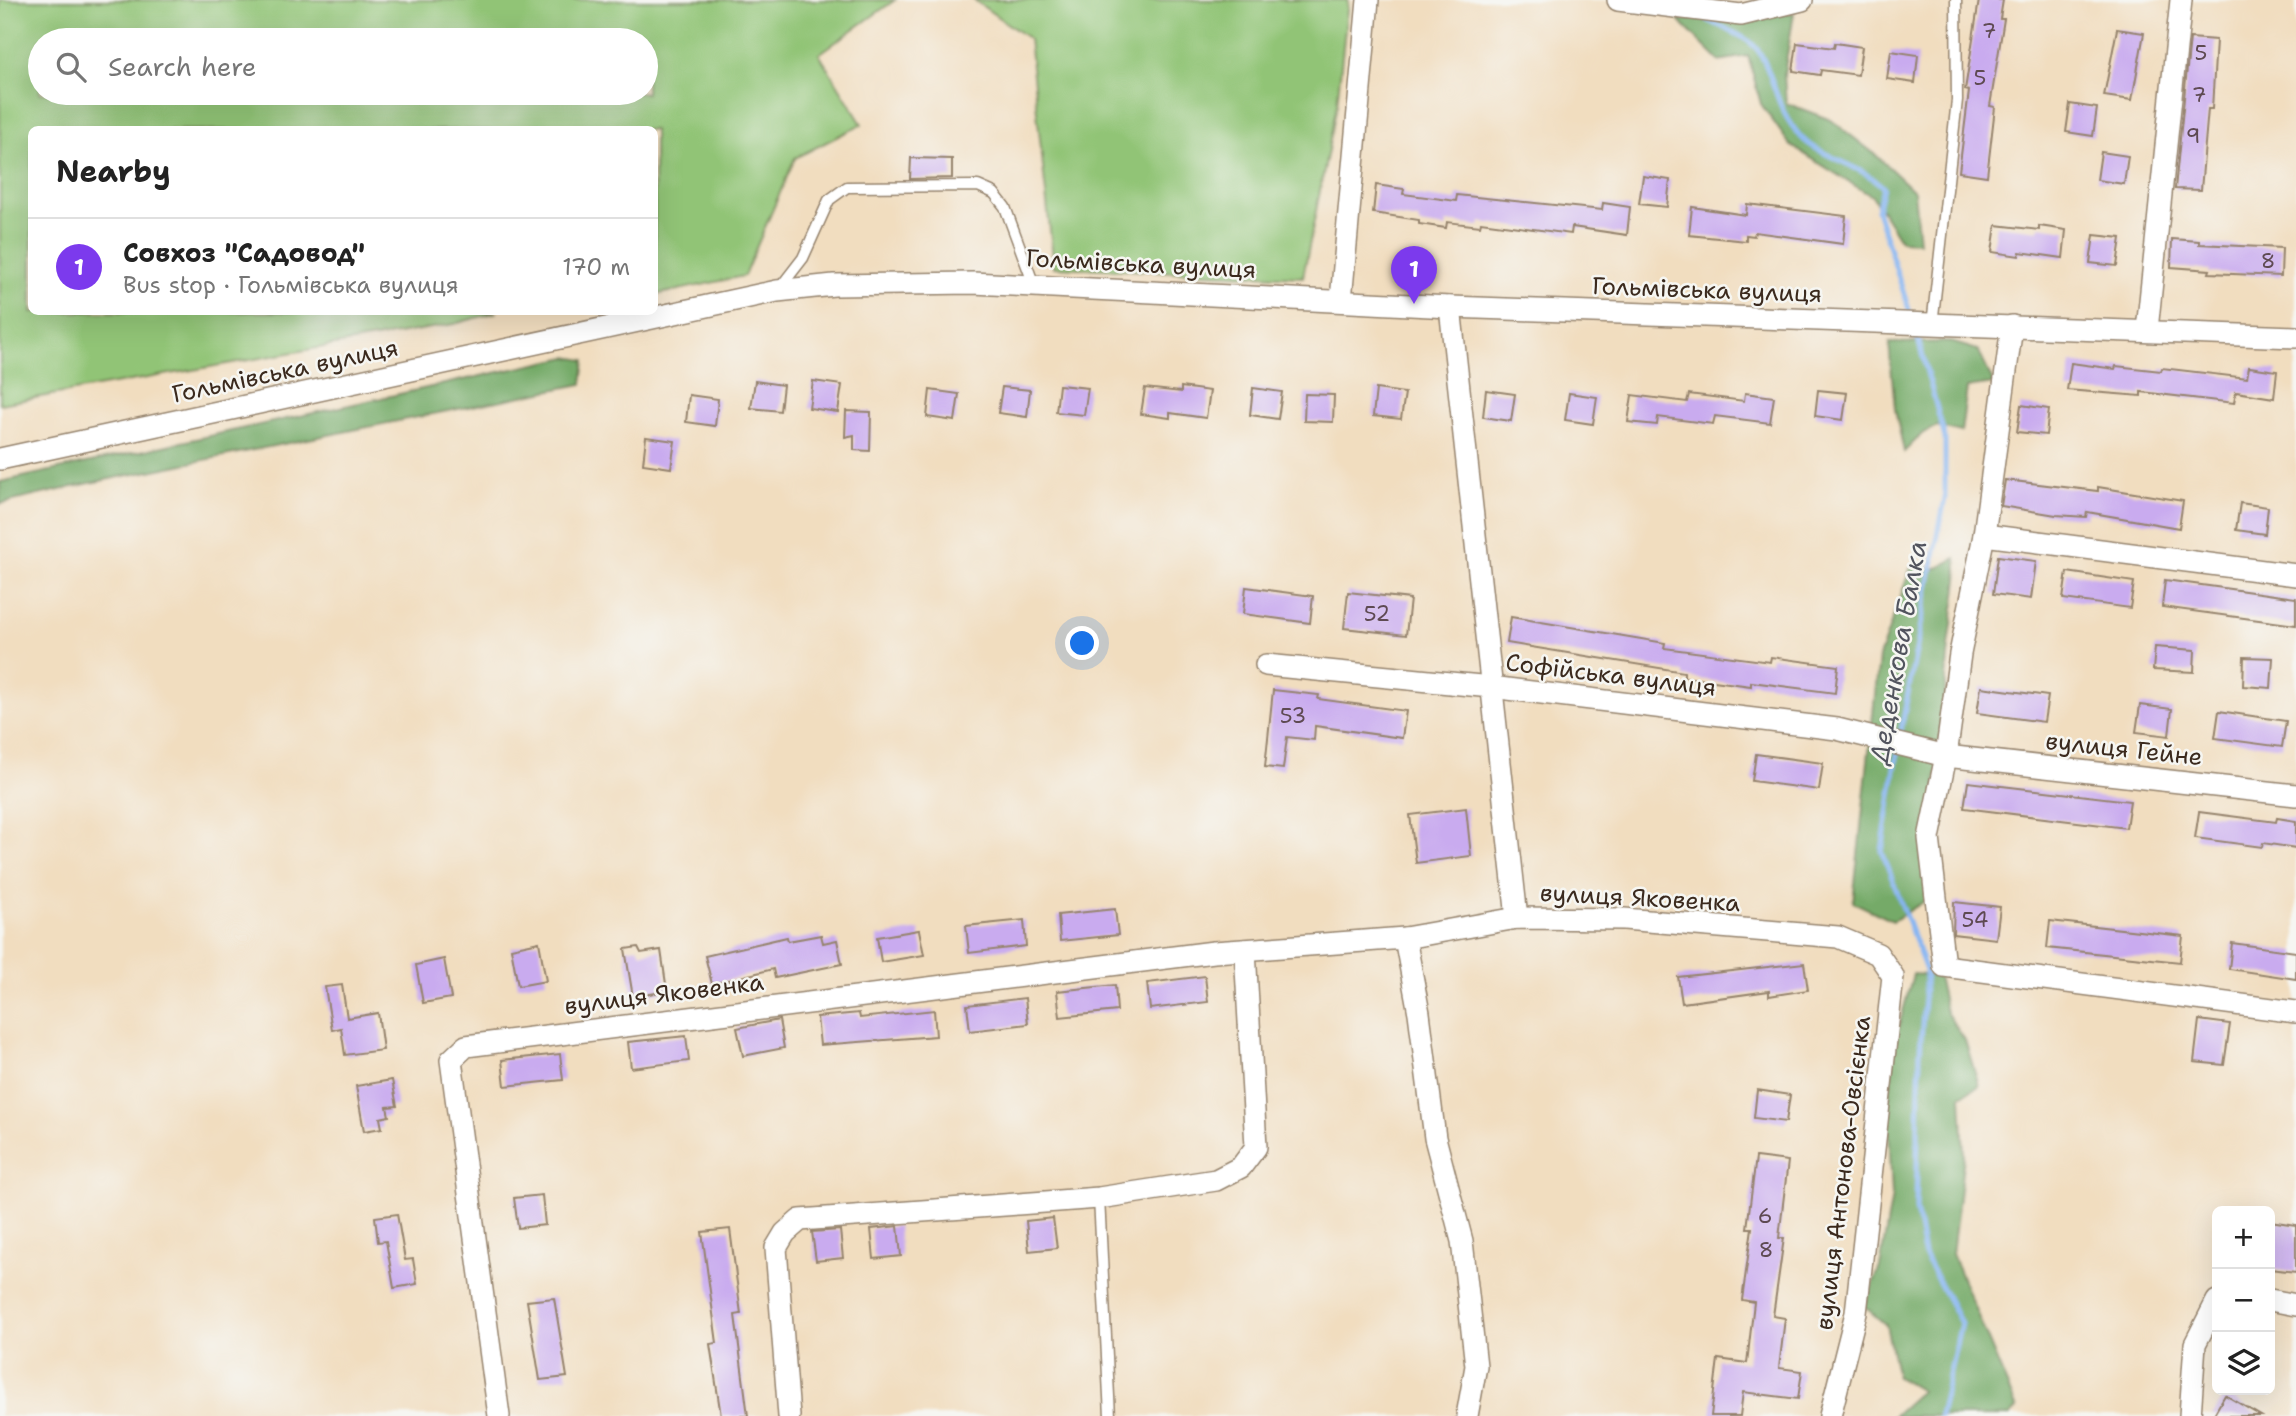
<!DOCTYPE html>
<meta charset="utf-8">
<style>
body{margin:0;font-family:"Shantell Sans",sans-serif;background:#f6f6f6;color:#222}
.controls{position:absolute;right:21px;bottom:21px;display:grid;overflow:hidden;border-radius:10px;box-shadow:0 7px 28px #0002}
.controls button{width:63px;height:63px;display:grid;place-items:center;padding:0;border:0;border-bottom:2px solid #e0e0e0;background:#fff;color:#222;font:35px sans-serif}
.you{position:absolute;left:1083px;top:644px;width:24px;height:24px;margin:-18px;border:5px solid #fff;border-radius:50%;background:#1a73e8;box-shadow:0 0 0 10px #1a73e833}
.badge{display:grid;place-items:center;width:46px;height:46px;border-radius:50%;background:#7c3aed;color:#fff;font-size:23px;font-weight:700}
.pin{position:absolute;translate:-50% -58px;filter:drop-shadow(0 2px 4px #0008)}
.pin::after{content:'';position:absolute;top:37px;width:24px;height:21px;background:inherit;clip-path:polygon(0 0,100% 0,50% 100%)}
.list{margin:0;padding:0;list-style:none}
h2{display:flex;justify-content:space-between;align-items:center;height:91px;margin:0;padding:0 28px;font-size:30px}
h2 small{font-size:23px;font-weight:400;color:#767676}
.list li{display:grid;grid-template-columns:46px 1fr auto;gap:21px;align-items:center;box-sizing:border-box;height:98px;padding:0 28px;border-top:2px solid #e0e0e0}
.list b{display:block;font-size:26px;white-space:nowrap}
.list p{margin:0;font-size:23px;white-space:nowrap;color:#767676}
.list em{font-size:23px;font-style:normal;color:#767676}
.icon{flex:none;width:38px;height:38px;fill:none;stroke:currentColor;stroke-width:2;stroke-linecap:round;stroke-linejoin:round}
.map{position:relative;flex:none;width:2296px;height:1416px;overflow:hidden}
.search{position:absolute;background:#fff;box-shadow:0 7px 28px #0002;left:28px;top:28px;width:630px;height:77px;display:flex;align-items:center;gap:18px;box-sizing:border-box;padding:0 24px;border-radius:38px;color:#767676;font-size:26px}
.panel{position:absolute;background:#fff;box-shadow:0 7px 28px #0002;left:28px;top:126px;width:630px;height:189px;border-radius:10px}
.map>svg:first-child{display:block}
.green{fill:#91c476;stroke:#66774a;stroke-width:2;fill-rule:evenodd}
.forest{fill:#74aa67;stroke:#586a42;stroke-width:2}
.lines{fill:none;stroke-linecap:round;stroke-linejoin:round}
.stream{stroke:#87b6f2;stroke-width:5}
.building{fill:#c9abef}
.lane-casing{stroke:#96846e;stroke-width:13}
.street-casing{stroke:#96846e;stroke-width:24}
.lane{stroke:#fff;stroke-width:10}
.street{stroke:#fff;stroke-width:21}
.labels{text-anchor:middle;stroke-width:5;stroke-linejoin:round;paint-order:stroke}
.number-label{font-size:21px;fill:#5e4a52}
.street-label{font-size:24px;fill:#3b2a1e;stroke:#f6f6f2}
.water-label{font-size:26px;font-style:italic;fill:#52545e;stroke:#f6f6f2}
</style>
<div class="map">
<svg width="2296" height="1416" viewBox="0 0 2296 1416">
<rect width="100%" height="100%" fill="#f6f6f2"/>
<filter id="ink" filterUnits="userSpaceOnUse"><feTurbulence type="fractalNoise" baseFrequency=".0143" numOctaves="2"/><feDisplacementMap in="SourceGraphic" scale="14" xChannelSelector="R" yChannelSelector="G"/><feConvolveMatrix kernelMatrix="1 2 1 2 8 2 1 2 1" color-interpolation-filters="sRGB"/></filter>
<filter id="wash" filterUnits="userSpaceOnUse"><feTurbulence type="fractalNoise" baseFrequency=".00686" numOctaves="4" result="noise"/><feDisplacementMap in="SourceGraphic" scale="28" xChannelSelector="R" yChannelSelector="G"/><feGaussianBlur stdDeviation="1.57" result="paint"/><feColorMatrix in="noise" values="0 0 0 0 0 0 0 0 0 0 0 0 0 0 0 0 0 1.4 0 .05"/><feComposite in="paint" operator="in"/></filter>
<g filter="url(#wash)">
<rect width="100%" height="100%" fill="#f1ddbf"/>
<g class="green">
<path d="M 0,0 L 895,0 L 819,54 L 862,124 L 795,158 L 744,276 L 655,295 L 654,130 L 32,130 L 32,312 L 497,312 L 454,324 L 0,404 ZM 646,40 L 646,93 L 40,93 L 40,40 Z"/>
<path d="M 974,0 L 1348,0 L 1337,104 L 1303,277 L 1054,267 L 1029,39 Z"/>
</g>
<g class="forest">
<path d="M 1794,13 L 1784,74 L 1786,103 L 1831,120 L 1876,155 L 1914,191 L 1919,242 L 1901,241 L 1873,197 L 1790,145 L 1761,104 L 1748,56 L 1719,61 L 1678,20 Z"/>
<path d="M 1951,342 L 1978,350 L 1994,384 L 1967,388 L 1961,432 L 1937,426 L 1923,433 L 1904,452 L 1895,409 L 1889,343 Z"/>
<path d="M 567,357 L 585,360 L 582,384 L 90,483 L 0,504 L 0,482 Z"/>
<path d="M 1956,558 L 1958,580 L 1949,646 L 1925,901 L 1893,921 L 1853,902 L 1879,657 L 1911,567 L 1933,570 Z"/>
<path d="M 1913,974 L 1938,976 L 1946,1012 L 1965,1040 L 1979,1086 L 1961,1096 L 1964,1156 L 1952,1254 L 2017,1409 L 2010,1416 L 1893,1416 L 1921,1391 L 1897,1377 L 1886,1325 L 1864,1306 L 1880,1267 L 1892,1195 L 1888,1110 L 1895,1041 Z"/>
</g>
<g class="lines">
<g class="stream">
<path d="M 1708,20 C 1723,28 1753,38 1761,55 C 1777,85 1775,108 1801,137 C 1817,155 1861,165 1883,187 L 1877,210 L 1912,319"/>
<path d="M 1899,741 L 1945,498 L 1945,438 L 1915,328"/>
<path d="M 1898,750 L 1882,851 L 1926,971 L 1920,1053 L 1916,1208 L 1924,1255 L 1961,1323 L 1940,1416"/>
</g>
</g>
<g id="blocks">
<g class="building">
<path d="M 1979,0 L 2003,0 L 2000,19 L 2004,19 L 1990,106 L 1995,107 L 1987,176 L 1959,172 L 1969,91 L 1965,90 Z"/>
<path d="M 2117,29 L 2144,33 L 2132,100 L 2104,96 Z"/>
<path d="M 2190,38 L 2216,40 L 2212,109 L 2208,109 L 2201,190 L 2175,189 Z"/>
<path d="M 1797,43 L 1834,48 L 1835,43 L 1862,47 L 1858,75 L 1821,70 L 1820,75 L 1793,71 Z"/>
<path d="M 1891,51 L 1918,55 L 1915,83 L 1887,79 Z"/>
<path d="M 2070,104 L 2097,108 L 2093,136 L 2066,132 Z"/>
<path d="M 2101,152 L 2128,156 L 2124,184 L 2097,180 Z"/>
<path d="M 911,158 L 952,159 L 952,178 L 910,179 Z"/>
<path d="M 1643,176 L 1670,180 L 1667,207 L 1639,204 Z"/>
<path d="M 1376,185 L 1404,189 L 1403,194 L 1456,201 L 1457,195 L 1602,210 L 1603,203 L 1630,207 L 1627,235 L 1572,227 L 1571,234 L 1481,222 L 1480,226 L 1447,222 L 1446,228 L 1419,224 L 1419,220 L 1373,213 Z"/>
<path d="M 1747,204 L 1846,216 L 1843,244 L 1755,232 L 1754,236 L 1746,235 L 1746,241 L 1689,235 L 1692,207 L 1746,215 Z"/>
<path d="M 1996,225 L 2039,230 L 2039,226 L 2066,230 L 2063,258 L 2020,252 L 2019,256 L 1992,252 Z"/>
<path d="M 2094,235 L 2121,238 L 2117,266 L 2090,263 Z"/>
<path d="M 2172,239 L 2199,241 L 2199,244 L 2282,248 L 2281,276 L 2209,273 L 2210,270 L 2171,267 Z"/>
<path d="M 2071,363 L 2115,369 L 2116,366 L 2161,371 L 2162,368 L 2247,378 L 2249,367 L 2277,371 L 2274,398 L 2236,392 L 2234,403 L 2141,392 L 2141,396 L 2067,390 Z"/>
<path d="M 755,381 L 783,385 L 780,411 L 751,408 Z"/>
<path d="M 813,381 L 842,385 L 838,412 L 809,408 Z"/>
<path d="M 1059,385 L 1088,388 L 1084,415 L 1056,412 Z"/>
<path d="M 1002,387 L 1030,390 L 1027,417 L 998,413 Z"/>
<path d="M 1181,387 L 1210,391 L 1206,418 L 1170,413 L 1170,418 L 1141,414 L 1145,388 L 1181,392 Z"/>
<path d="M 1253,388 L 1282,392 L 1278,419 L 1250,415 Z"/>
<path d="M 1376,389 L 1405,393 L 1401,419 L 1373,416 Z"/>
<path d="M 930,390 L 959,394 L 955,421 L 927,417 Z"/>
<path d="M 1486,390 L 1515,394 L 1511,421 L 1483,417 Z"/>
<path d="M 1818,390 L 1847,393 L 1843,420 L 1815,416 Z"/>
<path d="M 1569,393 L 1597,397 L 1593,424 L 1565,420 Z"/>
<path d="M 1745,393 L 1774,397 L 1770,423 L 1715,416 L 1713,424 L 1658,417 L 1657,425 L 1628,422 L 1632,395 L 1687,402 L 1689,394 L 1744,401 Z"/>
<path d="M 1305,394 L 1334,395 L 1333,422 L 1304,421 Z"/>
<path d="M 689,395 L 718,399 L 715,426 L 686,422 Z"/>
<path d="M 2021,405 L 2049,409 L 2046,435 L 2017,432 Z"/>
<path d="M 846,411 L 871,412 L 870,451 L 854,450 L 854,435 L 845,437 Z"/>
<path d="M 646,437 L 675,441 L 671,468 L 643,464 Z"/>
<path d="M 2005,480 L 2098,491 L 2098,487 L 2183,501 L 2179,528 L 2087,512 L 2086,517 L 2056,515 L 2001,506 Z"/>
<path d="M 2240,503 L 2268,507 L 2265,534 L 2236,530 Z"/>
<path d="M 1998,556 L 2036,561 L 2031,599 L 1993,594 Z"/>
<path d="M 2067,572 L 2134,582 L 2130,608 L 2063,599 Z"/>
<path d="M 2165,580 L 2296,598 L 2296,625 L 2162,607 Z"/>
<path d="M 1246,587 L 1313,596 L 1310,623 L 1243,614 Z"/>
<path d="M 1348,592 L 1410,599 L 1406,635 L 1344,628 Z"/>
<path d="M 1511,617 L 1665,643 L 1664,648 L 1770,662 L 1771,657 L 1838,666 L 1835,693 L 1751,682 L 1751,686 L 1684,677 L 1684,672 L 1507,643 Z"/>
<path d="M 2155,647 L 2195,650 L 2194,672 L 2153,670 Z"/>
<path d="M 2244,657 L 2273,658 L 2271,688 L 2243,686 Z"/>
<path d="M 1981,687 L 2048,696 L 2044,722 L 1977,713 Z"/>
<path d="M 1273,690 L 1319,695 L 1318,699 L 1406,711 L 1402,738 L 1315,726 L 1314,740 L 1287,737 L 1283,769 L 1265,767 Z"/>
<path d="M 2140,705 L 2172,709 L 2169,736 L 2136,732 Z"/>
<path d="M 2219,711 L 2286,721 L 2282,747 L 2215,738 Z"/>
<path d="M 1756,754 L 1823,763 L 1819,790 L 1752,781 Z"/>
<path d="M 1968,782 L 2130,801 L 2126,828 L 1964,808 Z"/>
<path d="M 1466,808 L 1471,856 L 1416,863 L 1410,815 Z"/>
<path d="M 2199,812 L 2276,822 L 2277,818 L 2296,821 L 2296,848 L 2263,843 L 2262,847 L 2195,838 Z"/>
<path d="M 1954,902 L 2000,907 L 1996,939 L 1953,934 Z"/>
<path d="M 1115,909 L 1118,935 L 1060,941 L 1058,915 Z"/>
<path d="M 1024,920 L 1026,946 L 969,953 L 966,926 Z"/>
<path d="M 2050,921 L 2183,936 L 2180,962 L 2047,948 Z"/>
<path d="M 919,930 L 924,955 L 881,962 L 877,937 Z"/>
<path d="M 821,935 L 823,943 L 837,940 L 842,964 L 775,978 L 773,969 L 712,984 L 705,956 L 787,937 L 788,941 Z"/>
<path d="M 539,942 L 546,981 L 518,986 L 511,948 Z"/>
<path d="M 2232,943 L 2296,952 L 2296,979 L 2229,969 Z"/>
<path d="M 638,947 L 641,953 L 661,950 L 667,991 L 633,997 L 625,949 Z"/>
<path d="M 444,959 L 451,998 L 423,1003 L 416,965 Z"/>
<path d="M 1804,963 L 1808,990 L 1769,996 L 1769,991 L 1682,1003 L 1678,977 Z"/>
<path d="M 1205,976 L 1208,1002 L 1150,1009 L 1147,983 Z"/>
<path d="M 342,985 L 347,1018 L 378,1013 L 383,1050 L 345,1055 L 341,1028 L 332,1030 L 325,987 Z"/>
<path d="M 1115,985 L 1117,1011 L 1060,1017 L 1057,991 Z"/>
<path d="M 1025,998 L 1028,1024 L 970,1031 L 967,1005 Z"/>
<path d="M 934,1010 L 936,1036 L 820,1045 L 817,1017 L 859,1013 L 860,1018 Z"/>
<path d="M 779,1020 L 784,1048 L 743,1056 L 737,1028 Z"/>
<path d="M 2199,1020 L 2230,1024 L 2224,1065 L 2194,1062 Z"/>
<path d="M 686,1036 L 689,1061 L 631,1068 L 628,1042 Z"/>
<path d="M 560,1054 L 563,1080 L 505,1086 L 502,1060 Z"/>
<path d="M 392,1080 L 397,1106 L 387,1107 L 389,1116 L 380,1118 L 382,1128 L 364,1131 L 356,1086 Z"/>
<path d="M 1757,1090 L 1790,1095 L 1786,1122 L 1754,1118 Z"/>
<path d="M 1756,1157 L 1788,1161 L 1779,1238 L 1784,1238 L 1773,1316 L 1785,1318 L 1779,1368 L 1802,1371 L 1798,1399 L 1743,1392 L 1740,1416 L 1711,1416 L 1718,1359 L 1747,1363 L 1754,1302 L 1742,1300 L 1752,1228 L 1747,1228 Z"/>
<path d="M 542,1195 L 545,1225 L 518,1228 L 514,1198 Z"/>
<path d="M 397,1214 L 405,1260 L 413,1259 L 417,1284 L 394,1288 L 386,1241 L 378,1242 L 375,1217 Z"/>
<path d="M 1053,1218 L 1057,1248 L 1029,1251 L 1026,1221 Z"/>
<path d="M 2270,1221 L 2296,1225 L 2296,1272 L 2270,1269 Z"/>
<path d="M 898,1226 L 901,1256 L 874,1259 L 871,1229 Z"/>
<path d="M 730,1229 L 741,1314 L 735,1315 L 748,1416 L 721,1416 L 710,1344 L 717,1343 L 702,1232 Z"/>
<path d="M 840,1230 L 843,1258 L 816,1261 L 812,1232 Z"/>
<path d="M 554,1298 L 567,1377 L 540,1380 L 527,1301 Z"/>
<path d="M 2225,1395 L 2261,1416 L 2213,1416 Z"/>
</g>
</g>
</g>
<g filter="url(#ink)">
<use href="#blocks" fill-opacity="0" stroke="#96846e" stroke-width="2"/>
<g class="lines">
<g class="lane-casing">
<g id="lane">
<path d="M 779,289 L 803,258 L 829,200 L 847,187 L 978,186 L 994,193 L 1005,207 L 1034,285"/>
<path d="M 1932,325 L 1957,100 L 1956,0"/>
<path d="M 1099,1198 L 1110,1416"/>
</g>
</g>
<g class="street-casing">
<g id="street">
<path d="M 1618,0 L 1741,15 L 1802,0"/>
<path d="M 1341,300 L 1368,0"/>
<path d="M 1450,307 L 1517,918"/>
<path d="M 2012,326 L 1984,535 L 1960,654 L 1946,756 L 1929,838 L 1944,966 L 2296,1012"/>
<path d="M 2147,330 L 2181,0"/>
<path d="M 0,459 L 777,291 L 834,285 L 973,283 L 1450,307 L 2296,337"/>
<path d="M 1984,535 L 2296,575"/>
<path d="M 1266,665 L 1491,687 L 1837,729 L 1946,756 L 2296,795"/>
<path d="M 1405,938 L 1419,1013 L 1435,1138 L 1462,1241 L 1476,1366 L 1467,1416"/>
<path d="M 2270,1300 L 2296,1305"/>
<path d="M 499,1416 L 451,1060 L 466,1046 L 1214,952 L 1405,938 L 1517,918 L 1624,919 L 1838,937 L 1878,954 L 1893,976 L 1856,1313 L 1830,1416"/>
<path d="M 789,1416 L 776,1248 L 785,1233 L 800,1220 L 1099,1198 L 1216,1180 L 1241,1167 L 1256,1147 L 1245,950"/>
<path d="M 2190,1416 L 2195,1344 L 2217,1301"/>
</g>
</g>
<use href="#lane" class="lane"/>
<use href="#street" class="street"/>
</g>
</g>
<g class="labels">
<g class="number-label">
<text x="1989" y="38">7</text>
<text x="2201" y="60">5</text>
<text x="1980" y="85">5</text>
<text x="2199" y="102">7</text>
<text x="2193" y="143">9</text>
<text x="2268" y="268">8</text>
<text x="1377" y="621">52</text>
<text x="1293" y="723">53</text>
<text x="1975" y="927">54</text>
<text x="1765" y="1223">6</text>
<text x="1766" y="1257">8</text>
</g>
<g class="street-label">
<text transform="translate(1141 264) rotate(3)" y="8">Гольмівська вулиця</text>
<text transform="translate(1707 290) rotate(2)" y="8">Гольмівська вулиця</text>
<text transform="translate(285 371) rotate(-12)" y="8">Гольмівська вулиця</text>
<text transform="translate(1611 675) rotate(7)" y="8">Софійська вулиця</text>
<text transform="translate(2124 749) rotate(6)" y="8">вулиця Гейне</text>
<text transform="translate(1640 898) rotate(3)" y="8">вулиця Яковенка</text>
<text transform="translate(664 994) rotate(-7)" y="8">вулиця Яковенка</text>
<text transform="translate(1843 1173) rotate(-83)" y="8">вулиця Антонова-Овсієнка</text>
</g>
<g class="water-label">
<text transform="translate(1898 652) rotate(-80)" y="9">Деденкова Балка</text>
</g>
</g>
</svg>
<div class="controls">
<button>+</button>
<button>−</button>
<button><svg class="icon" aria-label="layers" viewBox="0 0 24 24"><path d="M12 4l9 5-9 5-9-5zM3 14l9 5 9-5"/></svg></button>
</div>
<div class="you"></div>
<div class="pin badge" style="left:1414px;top:304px">1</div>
<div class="search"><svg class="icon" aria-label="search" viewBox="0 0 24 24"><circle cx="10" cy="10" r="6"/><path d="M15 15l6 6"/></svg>Search here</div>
<section class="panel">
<h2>Nearby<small></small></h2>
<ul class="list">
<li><span class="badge">1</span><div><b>Совхоз &quot;Садовод&quot;</b><p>Bus stop · Гольмівська вулиця</p></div><em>170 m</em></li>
</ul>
</section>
</div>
